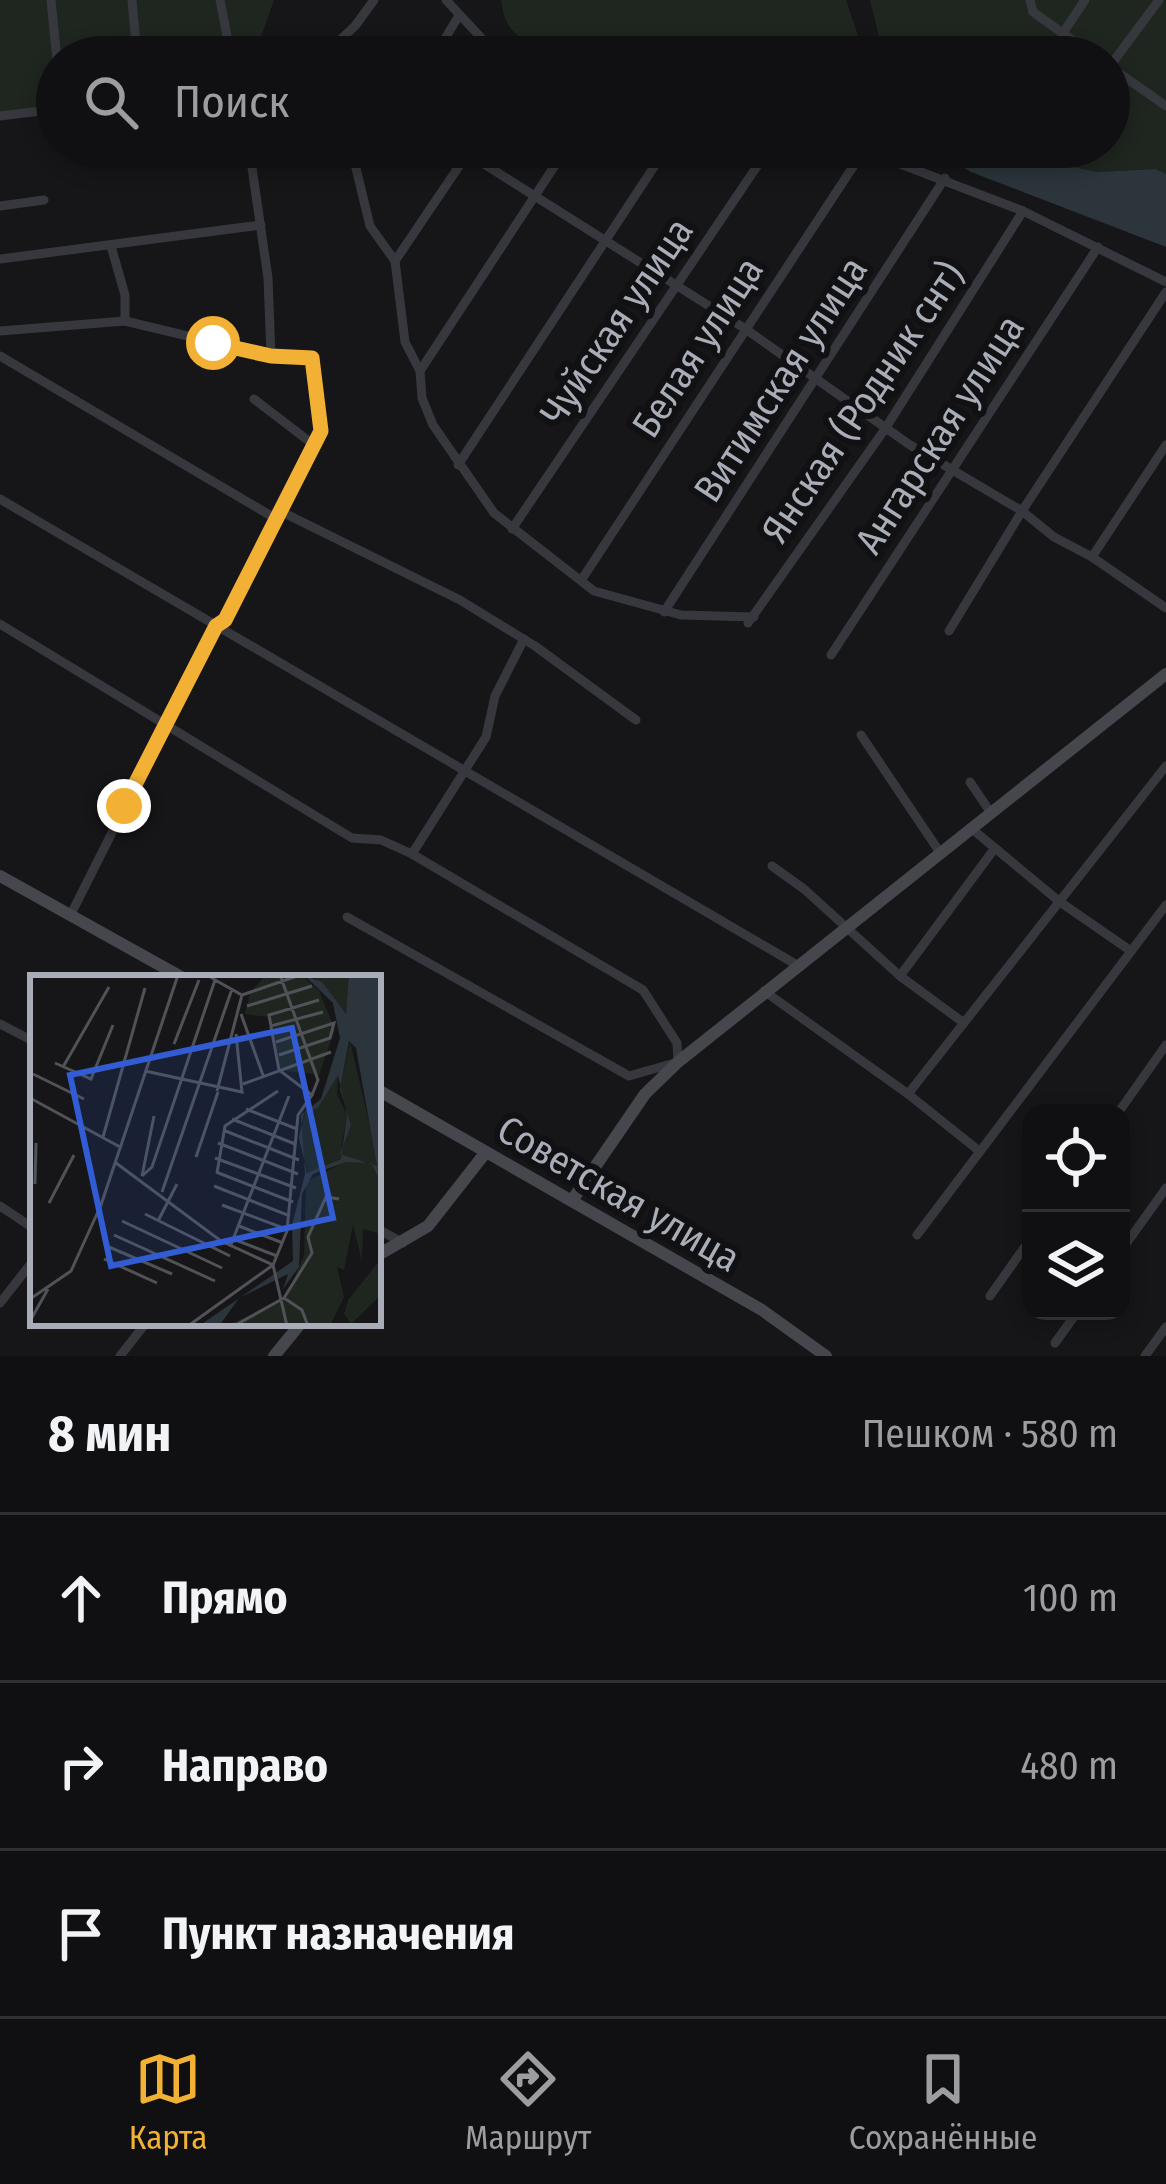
<!DOCTYPE html>
<html lang="ru">
<meta charset="utf-8">
<style>
body{margin:0;font-family:"Fira Sans Condensed",sans-serif;background:#19191b;color:#f1f3f6}
.controls{position:absolute;right:36px;bottom:36px;display:grid;overflow:hidden;border-radius:24px;box-shadow:0 6px 18px #0003}
.controls button{width:108px;height:108px;display:grid;place-items:center;padding:0;border:0;border-bottom:3px solid #303032;background:#101012;color:#f1f3f6;font:60px sans-serif}
.stop{position:absolute;width:36px;height:36px;margin:-27px;border:9px solid #f2b134;border-radius:50%;background:#fff}
.stop.end{background:#f2b134;border-color:#fff;box-shadow:0 3px 12px #0008}
.list{margin:0;padding:0;list-style:none}
h2{display:flex;justify-content:space-between;align-items:center;height:156px;margin:0;padding:0 48px;font-size:51px}
h2 small{font-size:39px;font-weight:400;color:#9c9d9f}
.list li{display:grid;grid-template-columns:78px 1fr auto;gap:36px;align-items:center;box-sizing:border-box;height:168px;padding:0 48px;border-top:3px solid #303032}
.list b{display:block;font-size:45px;white-space:nowrap}
.list em{font-size:39px;font-style:normal;color:#9c9d9f}
.icon{flex:none;width:66px;height:66px;fill:none;stroke:currentColor;stroke-width:2;stroke-linecap:round;stroke-linejoin:round}
.map{position:relative;flex:none;width:1166px;height:1356px;overflow:hidden}
.search{position:absolute;background:#101012;box-shadow:0 6px 18px #0003;left:36px;right:36px;top:36px;height:132px;display:flex;align-items:center;gap:30px;box-sizing:border-box;padding:0 42px;border-radius:66px;color:#9c9d9f;font-size:45px}
.sheet{height:660px;background:#101012}
nav{display:flex;justify-content:space-around;align-items:center;box-sizing:border-box;height:168px;border-top:3px solid #303032;background:#101012;font-size:33px;color:#9c9d9f}
nav a{display:grid;justify-items:center;gap:6px}
nav .on{color:#f2b134}
.map>svg:first-child{display:block}
.green{fill:#1e261f}
.water{fill:#2c353c}
.lines{fill:none;stroke-linecap:round;stroke-linejoin:round}
.street{stroke:#37383d;stroke-width:9}
.secondary{stroke:#45474d;stroke-width:12}
.route{stroke:#f2b134;stroke-width:15}
.labels{text-anchor:middle;stroke-width:12;stroke-linejoin:round;paint-order:stroke}
.street-label{font-size:39px;fill:#a8adb8;stroke:#111113}
.inset-road{fill:none;stroke:#505258;stroke-width:3}
.view{fill:#325cd3;fill-opacity:0.15;stroke:#325cd3;stroke-width:6}
.inset-edge{fill:none;stroke:#a8adb8;stroke-width:6}
</style>
<div class="map">
<svg width="1166" height="1356" viewBox="0 0 1166 1356">
<rect width="100%" height="100%" fill="#161618"/>
<g class="green">
<path d="M 0,0 L 274,0 L 254,57 L 57,57 L 57,109 L 0,114 Z"/>
<path d="M 501,0 L 846,0 L 865,57 L 567,57 C 533,44 505,41 501,0 Z"/>
<path d="M 870,0 L 1166,0 L 1166,174 L 1156,169 L 1097,172 L 980,147 L 1109,147 L 1109,57 L 884,57 Z"/>
</g>
<path class="water" d="M 931,147 L 980,147 L 1097,172 L 1156,169 L 1166,174 L 1166,247 L 971,172 Z"/>
<g class="lines">
<g class="street">
<path d="M 51,0 L 57,61"/>
<path d="M 132,0 L 137,57"/>
<path d="M 220,0 L 231,57"/>
<path d="M 446,0 L 499,57"/>
<path d="M 1030,0 L 1033,12 L 1096,57"/>
<path d="M 1063,33 L 1085,0"/>
<path d="M 322,57 L 355,26 L 374,0"/>
<path d="M 434,57 L 458,17"/>
<path d="M 1109,66 L 1166,106"/>
<path d="M 1110,66 L 1159,0"/>
<path d="M 0,116 L 57,109"/>
<path d="M 249,147 L 268,278 L 271,356"/>
<path d="M 348,147 L 354,160 L 364,147"/>
<path d="M 457,147 L 744,328 L 910,445 L 1022,511 L 1054,537 L 1092,557 L 1166,608"/>
<path d="M 856,147 L 1023,211 L 1166,282"/>
<path d="M 354,160 L 370,226 L 395,261 L 405,342 L 420,371 L 422,398 L 433,425 L 494,513 L 594,591 L 681,615 L 754,617"/>
<path d="M 0,206 L 44,200"/>
<path d="M 111,246 L 125,295 L 125,321"/>
<path d="M 0,259 L 261,225"/>
<path d="M 395,261 L 472,147"/>
<path d="M 0,331 L 125,321 L 271,356 L 312,358 L 321,431 L 225,620 L 216,626 L 71,914"/>
<path d="M 0,356 L 278,520"/>
<path d="M 420,371 L 567,147"/>
<path d="M 254,399 L 314,445"/>
<path d="M 458,465 L 667,147"/>
<path d="M 0,499 L 797,965"/>
<path d="M 282,512 L 460,600 L 535,646 L 636,720"/>
<path d="M 512,529 L 770,147"/>
<path d="M 1092,557 L 1166,445"/>
<path d="M 582,579 L 864,150"/>
<path d="M 664,612 L 945,178"/>
<path d="M 748,623 L 885,429 L 1023,211"/>
<path d="M 0,624 L 352,838 L 381,840 L 412,854 L 643,990 L 677,1043 L 678,1062 L 629,1076 L 347,917"/>
<path d="M 949,631 L 1022,511 L 1166,292"/>
<path d="M 831,655 L 1098,247"/>
<path d="M 861,735 L 941,854"/>
<path d="M 970,782 L 991,813"/>
<path d="M 972,829 L 1060,902 L 1131,951"/>
<path d="M 412,854 L 486,737 L 495,696 L 524,639"/>
<path d="M 772,866 L 804,889 L 900,976 L 964,1023"/>
<path d="M 900,976 L 995,848"/>
<path d="M 764,991 L 908,1094 L 978,1150"/>
<path d="M 0,1024 L 33,1041"/>
<path d="M 908,1094 L 1166,766"/>
<path d="M 1118,1113 L 1166,1045"/>
<path d="M 0,1206 L 33,1228"/>
<path d="M 378,1229 L 403,1243"/>
<path d="M 917,1235 L 1166,905"/>
<path d="M 1121,1251 L 1166,1188"/>
<path d="M 990,1296 L 1031,1238"/>
<path d="M 0,1303 L 33,1261"/>
<path d="M 1055,1343 L 1078,1311"/>
<path d="M 120,1356 L 146,1323"/>
<path d="M 1145,1356 L 1166,1327"/>
</g>
<g class="secondary">
<path d="M 0,876 L 183,978"/>
<path d="M 378,1090 L 762,1310 L 826,1356"/>
<path d="M 573,1199 L 645,1094 L 678,1062 L 1166,674"/>
<path d="M 378,1255 L 428,1226 L 486,1152"/>
<path d="M 274,1356 L 301,1323"/>
</g>
</g>
<g class="lines">
<path class="route" d="M 124,806 L 216,626 L 225,620 L 321,431 L 312,358 L 271,356 L 213,343"/>
</g>
<g class="labels">
<g class="street-label">
<text transform="translate(616 321) rotate(-56)" y="14">Чуйская улица</text>
<text transform="translate(697 347) rotate(-57)" y="14">Белая улица</text>
<text transform="translate(780 379) rotate(-57)" y="14">Витимская улица</text>
<text transform="translate(862 402) rotate(-56)" y="14">Янская (Родник снт)</text>
<text transform="translate(939 434) rotate(-57)" y="14">Ангарская улица</text>
<text transform="translate(619 1193) rotate(30)" y="14">Советская улица</text>
</g>
</g>
<g transform="translate(30 975)">
<rect width="351" height="351" fill="#161618"/>
<path d="M 236,0 L 272,0 L 289,16 L 305,54 L 289,100 L 249,95 L 239,42 L 215,39 L 220,18 ZM 283,0 L 319,0 L 319,38 L 312,38 ZM 320,66 L 350,194 L 351,272 L 348,258 L 333,254 L 332,286 L 323,250 L 314,295 L 307,292 L 314,322 L 300,351 L 196,351 L 256,323 L 274,280 L 276,207 L 316,186 L 341,188 L 312,183 L 278,198 L 269,163 L 275,138 L 288,133 L 308,100 L 307,119 L 317,140 L 311,173 L 321,150 L 310,114 ZM 351,284 L 351,320 L 321,349 L 314,339 L 318,325 Z" fill="#1e261f"/>
<path d="M 274,0 L 292,7 L 316,39 L 319,0 L 351,0 L 351,207 L 341,188 L 316,187 L 283,199 L 272,219 L 269,292 L 253,314 L 258,299 L 209,323 L 189,351 L 169,351 L 263,286 L 262,250 L 275,199 L 271,140 L 291,124 L 310,63 L 303,28 ZM 319,66 L 326,73 L 347,191 L 310,179 L 321,150 L 310,114 ZM 308,100 L 317,140 L 311,184 L 277,198 L 269,163 L 274,138 L 288,133 Z" fill="#2c353c" fill-rule="evenodd"/>
<path class="inset-road" d="M 250,0 L 288,105 L 282,120M 185,5 L 212,20 L 270,0M 289,25 L 239,40 L 241,51 L 293,37M 217,31 L 282,11M 211,39 L 234,103M 246,67 L 304,48 L 300,63 L 249,80M 144,69 L 169,5M 25,88 L 61,104 L 83,50M 33,92 L 79,12M 115,96 L 212,117 L 206,59M 3,99 L 54,124M 213,109 L 301,77M 187,116 L 212,20M 0,123 L 90,172M 216,134 L 267,154M 202,144 L 265,169M 193,155 L 269,185M 73,162 L 115,13M 188,168 L 268,199M 166,182 L 188,117M 185,183 L 266,213M 86,188 L 191,266 L 243,290 L 257,351M 186,197 L 263,227M 187,198 L 195,151 L 248,116M 112,201 L 122,192 L 185,5 L 178,0M 112,201 L 124,141M 5,209 L 6,168M 184,211 L 260,241M 132,217 L 202,14M 19,228 L 44,180M 71,230 L 148,0M 192,230 L 256,254M 115,239 L 200,281M 92,246 L 192,293M 128,246 L 147,209M 209,251 L 253,268M 84,260 L 185,306M 203,264 L 247,281M 79,272 L 142,299M 200,272 L 259,121M 74,284 L 127,308M 254,323 L 272,335 L 278,351M 0,324 L 41,296 L 71,230M 0,346 L 18,314M 158,351 L 243,290 L 257,256 L 268,140 L 282,120 L 249,95 L 241,52M 204,351 L 254,323 L 282,278 L 278,262 L 296,222 L 309,224"/>
<path class="view" d="M 262,53 L 303,243 L 81,291 L 40,100 Z"/>
<rect width="351" height="351" class="inset-edge"/>
</g>
</svg>
<div class="controls">
<button><svg class="icon" aria-label="locate" viewBox="0 0 24 24"><circle cx="12" cy="12" r="6"/><path d="M12 2v4M12 18v4M2 12h4M18 12h4"/></svg></button>
<button><svg class="icon" aria-label="layers" viewBox="0 0 24 24"><path d="M12 4l9 5-9 5-9-5zM3 14l9 5 9-5"/></svg></button>
</div>
<div class="stop" style="left:213px;top:343px"></div>
<div class="stop end" style="left:124px;top:806px"></div>
<div class="search"><svg class="icon" aria-label="search" viewBox="0 0 24 24"><circle cx="10" cy="10" r="6"/><path d="M15 15l6 6"/></svg>Поиск</div>
</div>
<section class="sheet">
<h2>8 мин<small>Пешком · 580 m</small></h2>
<ul class="list">
<li><svg class="icon" aria-label="ahead" viewBox="0 0 24 24"><path d="M12 20V5M6 11l6-6 6 6"/></svg><div><b>Прямо</b></div><em>100 m</em></li>
<li><svg class="icon" aria-label="right" viewBox="0 0 24 24"><path d="M7 20v-9h11M14 6l5 5-5 5"/></svg><div><b>Направо</b></div><em>480 m</em></li>
<li><svg class="icon" aria-label="arrive" viewBox="0 0 24 24"><path d="M6 21V4h12l-3 4 3 4H6"/></svg><div><b>Пункт назначения</b></div></li>
</ul>
</section>
<nav>
<a class="on"><svg class="icon" aria-label="map" viewBox="0 0 24 24"><path d="M3 6l6-2 6 2 6-2v14l-6 2-6-2-6 2zM9 4v14M15 6v14"/></svg>Карта</a>
<a><svg class="icon" aria-label="directions" viewBox="0 0 24 24"><path d="M12 3l9 9-9 9-9-9zM9 14v-3h6M13 9l2 2-2 2"/></svg>Маршрут</a>
<a><svg class="icon" aria-label="saved" viewBox="0 0 24 24"><path d="M7 4h10v16l-5-4-5 4z"/></svg>Сохранённые</a>
</nav>
